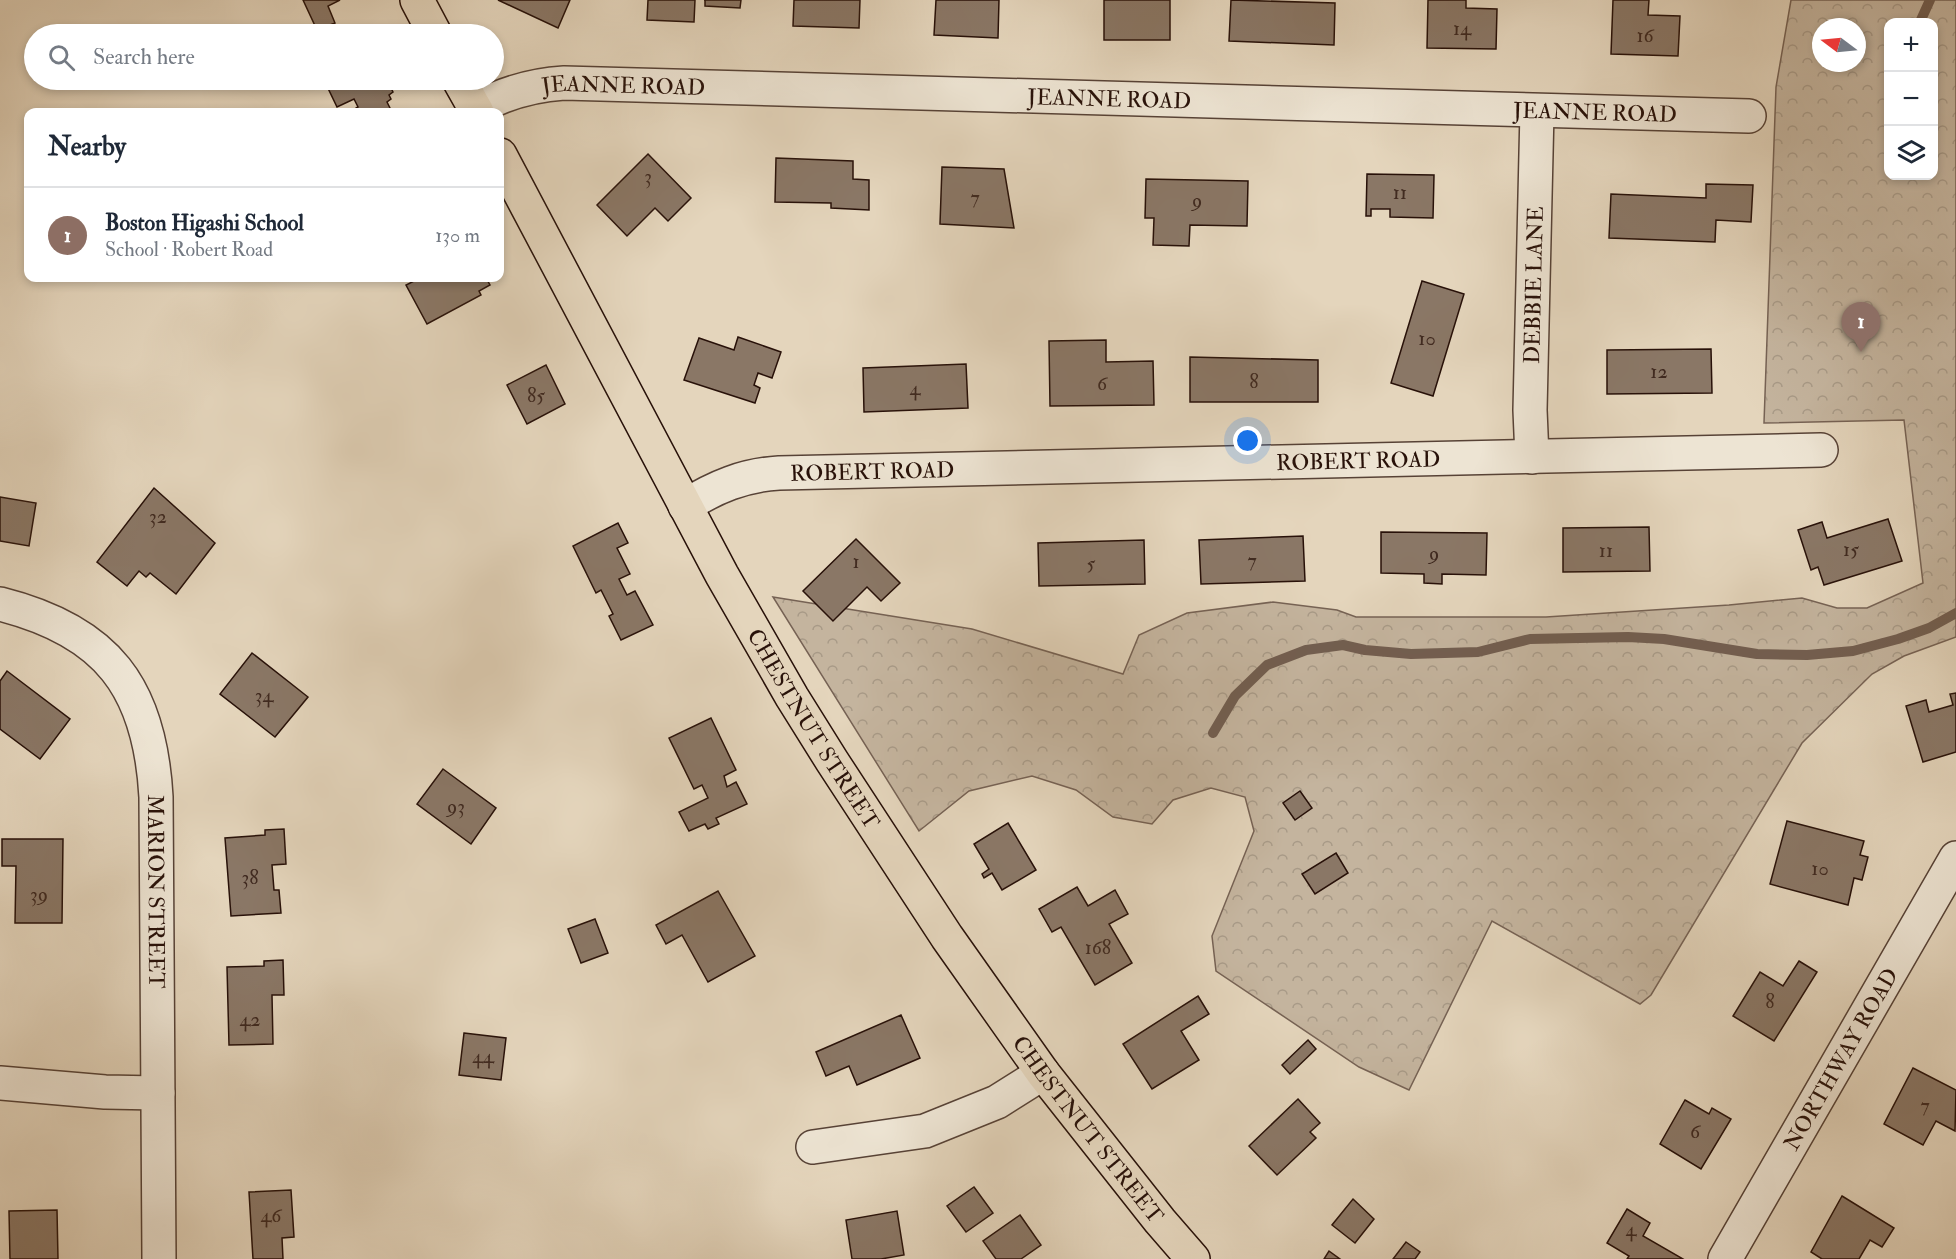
<!DOCTYPE html>
<meta charset="utf-8">
<style>
body{margin:0;font-family:"IM FELL Double Pica",serif;background:#f6f6f7;color:#1f2937}
.controls{position:absolute;right:18px;top:18px;display:grid;overflow:hidden;border-radius:12px;box-shadow:0 3px 9px #0003}
.controls button{width:54px;height:54px;display:grid;place-items:center;padding:0;border:0;border-bottom:2px solid #e0e1e3;background:#fff;color:#1f2937;font:30px sans-serif}
.compass{position:absolute;left:1812px;top:18px;width:54px;height:54px;border-radius:50%;background:#fff;box-shadow:0 3px 9px #0003;rotate:286deg}
.you{position:absolute;left:1248px;top:441px;width:21px;height:21px;margin:-15px;border:4px solid #fff;border-radius:50%;background:#1a73e8;box-shadow:0 0 0 9px #1a73e833}
.badge{display:grid;place-items:center;width:39px;height:39px;border-radius:50%;background:#ea580c;color:#fff;font-size:20px;font-weight:700}
.pin{position:absolute;translate:-50% -50px;filter:drop-shadow(0 2px 3px #0008)}
.pin::after{content:'';position:absolute;top:32px;width:21px;height:18px;background:inherit;clip-path:polygon(0 0,100% 0,50% 100%)}
.list{margin:0;padding:0;list-style:none}
h2{display:flex;justify-content:space-between;align-items:center;height:78px;margin:0;padding:0 24px;font-size:26px}
h2 small{font-size:20px;font-weight:400;color:#747a83}
.list li{display:grid;grid-template-columns:39px 1fr auto;gap:18px;align-items:center;box-sizing:border-box;height:96px;padding:0 24px;border-top:2px solid #e0e1e3}
.list b{display:block;font-size:22px;white-space:nowrap}
.list p{margin:0;font-size:20px;white-space:nowrap;color:#747a83}
.list em{font-size:20px;font-style:normal;color:#747a83}
.icon{flex:none;width:33px;height:33px;fill:none;stroke:currentColor;stroke-width:2;stroke-linecap:round;stroke-linejoin:round}
.map{position:relative;flex:none;width:1956px;height:1259px;overflow:hidden}
.search{position:absolute;background:#fff;box-shadow:0 3px 9px #0003;left:24px;top:24px;width:480px;height:66px;display:flex;align-items:center;gap:15px;box-sizing:border-box;padding:0 21px;border-radius:33px;color:#747a83;font-size:22px}
.panel{position:absolute;background:#fff;box-shadow:0 3px 9px #0003;left:24px;top:108px;width:480px;height:174px;border-radius:12px}
.map>svg:first-child{display:block}
.forest{fill:url(#forest-crowns);stroke:#766254;stroke-width:1.5;fill-rule:evenodd}
.lines{fill:none;stroke-linecap:round;stroke-linejoin:round}
.stream{stroke:#725e50;stroke-width:10}
.building{fill:#8a7766;stroke:#281109;stroke-width:1.5}
.minor-casing{stroke:#574236;stroke-width:36}
.major-casing{stroke:#281109;stroke-width:36}
.minor{stroke:#ede4d3;stroke-width:33}
.major{stroke:#e4d5bc;stroke-width:33}
.labels{text-anchor:middle;stroke-width:4.5;stroke-linejoin:round;paint-order:stroke}
.number-label{font-size:20px;fill:#402a20}
.street-label{font-size:22px;fill:#281109;stroke:#ede4d3}
</style>
<div class="map">
<svg width="1956" height="1259" viewBox="0 0 1956 1259">
<defs>
<pattern id="forest-crowns" width="20" height="18" patternUnits="userSpaceOnUse" patternTransform="scale(1.5)"><rect width="20" height="18" fill="#c4b49e"/><path d="M2 6a3 3 0 1 1 6 0M12 15a3 3 0 1 1 6 0" fill="none" stroke="#a89a87"/></pattern>
</defs>
<rect width="100%" height="100%" fill="#e4d5bc"/>
<filter id="stains"><feTurbulence type="fractalNoise" baseFrequency=".00333" numOctaves="4"/><feColorMatrix values="0 0 0 0 .2 0 0 0 0 .09 0 0 0 0 .02 0 0 0 .5 -.17"/></filter>
<radialGradient id="worn" r=".72"><stop offset=".6" stop-color="#630" stop-opacity="0"/><stop offset="1" stop-color="#630" stop-opacity=".3"/></radialGradient>
<path class="forest" d="M 1791,0 L 1956,0 L 1956,637 L 1904,656 L 1872,674 L 1802,743 L 1651,995 L 1640,1004 L 1492,921 L 1409,1090 L 1359,1067 L 1216,971 L 1212,936 L 1254,831 L 1245,797 L 1211,788 L 1173,800 L 1152,824 L 1113,817 L 1076,790 L 1032,776 L 969,791 L 919,831 L 773,597 L 972,629 L 1123,674 L 1139,635 L 1187,613 L 1273,602 L 1337,610 L 1356,617 L 1546,617 L 1729,605 L 1802,598 L 1837,608 L 1867,608 L 1923,583 L 1904,420 L 1764,423 L 1776,87 ZM 1888,22 L 1934,22 L 1934,176 L 1888,176 ZM 1821,27 L 1857,27 L 1857,63 L 1821,63 Z"/>
<g class="lines">
<g class="stream">
<path d="M 1920,22 L 1930,0"/>
<path d="M 1213,733 L 1235,696 L 1267,665 L 1306,650 L 1343,645 L 1365,650 L 1411,654 L 1478,652 L 1530,639 L 1628,637 L 1664,639 L 1757,654 L 1807,655 L 1853,651 L 1898,639 L 1929,628 L 1956,613"/>
</g>
</g>
<g class="building">
<path d="M 303,0 L 340,0 L 328,6 L 335,23 L 317,30 Z"/>
<path d="M 498,0 L 570,0 L 558,28 Z"/>
<path d="M 648,0 L 695,0 L 694,22 L 647,20 Z"/>
<path d="M 704,0 L 741,0 L 740,8 L 705,6 L 705,0 Z"/>
<path d="M 794,0 L 860,0 L 859,28 L 793,26 Z"/>
<path d="M 936,0 L 999,0 L 998,38 L 934,35 Z"/>
<rect x="1104" y="0" width="66" height="40"/>
<path d="M 1231,0 L 1335,3 L 1334,45 L 1229,41 Z"/>
<path d="M 1428,0 L 1466,0 L 1466,8 L 1497,9 L 1496,49 L 1427,48 Z"/>
<path d="M 1613,0 L 1649,0 L 1648,15 L 1680,16 L 1678,56 L 1611,54 Z"/>
<path d="M 335,80 L 387,80 L 393,92 L 389,95 L 391,99 L 387,102 L 392,112 L 355,112 L 353,110 L 358,107 L 354,99 L 337,107 L 326,84 Z"/>
<path d="M 648,154 L 691,198 L 668,221 L 655,208 L 627,236 L 597,205 Z"/>
<path d="M 776,158 L 853,161 L 853,179 L 869,180 L 869,210 L 831,208 L 831,203 L 775,202 Z"/>
<path d="M 942,167 L 1004,169 L 1014,228 L 940,224 Z"/>
<path d="M 1367,174 L 1434,175 L 1433,218 L 1390,217 L 1390,209 L 1371,209 L 1371,216 L 1366,216 Z"/>
<path d="M 1146,179 L 1248,181 L 1247,226 L 1190,225 L 1189,246 L 1153,245 L 1154,218 L 1145,218 Z"/>
<path d="M 1706,184 L 1753,185 L 1751,222 L 1716,220 L 1715,242 L 1609,238 L 1611,194 L 1706,198 Z"/>
<path d="M 420,278 L 486,278 L 490,285 L 479,291 L 481,295 L 427,324 L 406,285 Z"/>
<path d="M 1422,281 L 1464,294 L 1433,396 L 1391,383 Z"/>
<path d="M 738,337 L 781,352 L 772,378 L 758,373 L 754,385 L 760,388 L 755,403 L 684,380 L 699,338 L 734,350 Z"/>
<path d="M 1106,340 L 1106,362 L 1153,361 L 1154,405 L 1050,406 L 1049,341 Z"/>
<path d="M 1711,349 L 1712,393 L 1607,394 L 1607,350 Z"/>
<path d="M 1190,357 L 1318,360 L 1318,402 L 1190,402 Z"/>
<path d="M 966,364 L 968,408 L 864,412 L 863,368 Z"/>
<path d="M 546,365 L 565,404 L 527,424 L 507,385 Z"/>
<path d="M 154,488 L 215,543 L 176,594 L 150,573 L 146,577 L 139,571 L 127,586 L 97,562 Z"/>
<path d="M 0,497 L 36,503 L 29,546 L 0,541 Z"/>
<path d="M 1888,519 L 1902,561 L 1824,585 L 1818,567 L 1811,570 L 1798,530 L 1822,522 L 1827,538 Z"/>
<path d="M 618,523 L 628,543 L 617,548 L 630,574 L 619,579 L 627,595 L 635,591 L 653,625 L 621,640 L 609,616 L 613,614 L 601,590 L 596,593 L 573,546 Z"/>
<path d="M 1649,527 L 1650,571 L 1563,572 L 1563,528 Z"/>
<path d="M 1381,532 L 1487,533 L 1486,575 L 1442,574 L 1442,584 L 1424,583 L 1424,574 L 1381,573 Z"/>
<path d="M 1303,536 L 1305,581 L 1201,584 L 1199,540 Z"/>
<path d="M 856,539 L 900,583 L 881,601 L 867,587 L 833,621 L 803,591 Z"/>
<path d="M 1144,540 L 1145,584 L 1039,586 L 1038,543 Z"/>
<path d="M 252,653 L 308,697 L 275,737 L 220,694 Z"/>
<path d="M 7,671 L 70,719 L 40,759 L 0,729 L 0,681 Z"/>
<path d="M 1956,693 L 1956,752 L 1923,762 L 1906,706 L 1926,700 L 1929,712 L 1953,705 L 1950,694 Z"/>
<path d="M 711,718 L 736,770 L 724,776 L 727,787 L 736,782 L 747,804 L 716,818 L 719,824 L 708,829 L 705,824 L 689,831 L 679,812 L 708,798 L 702,785 L 694,789 L 669,738 Z"/>
<path d="M 443,769 L 496,808 L 471,844 L 417,804 Z"/>
<path d="M 1300,791 L 1312,808 L 1295,820 L 1283,803 Z"/>
<path d="M 1787,821 L 1864,841 L 1860,855 L 1868,857 L 1862,880 L 1854,878 L 1848,905 L 1770,884 Z"/>
<path d="M 1008,823 L 1036,870 L 1002,890 L 992,873 L 984,878 L 982,874 L 989,869 L 974,844 Z"/>
<path d="M 284,829 L 286,864 L 272,865 L 274,890 L 279,890 L 281,913 L 231,916 L 225,838 L 265,835 L 265,830 Z"/>
<path d="M 2,839 L 63,839 L 62,923 L 15,923 L 16,866 L 2,866 Z"/>
<path d="M 1336,853 L 1348,873 L 1315,894 L 1302,874 Z"/>
<path d="M 1077,887 L 1088,906 L 1115,890 L 1128,914 L 1109,924 L 1132,963 L 1095,985 L 1061,927 L 1052,932 L 1039,909 Z"/>
<path d="M 718,891 L 755,956 L 708,982 L 682,935 L 666,944 L 656,925 Z"/>
<path d="M 595,919 L 608,953 L 581,963 L 568,929 Z"/>
<path d="M 283,960 L 284,995 L 272,995 L 273,1044 L 229,1045 L 227,967 L 264,966 L 264,961 Z"/>
<path d="M 1799,961 L 1817,972 L 1774,1041 L 1733,1016 L 1760,972 L 1783,986 Z"/>
<path d="M 1198,996 L 1209,1014 L 1181,1031 L 1199,1060 L 1152,1089 L 1123,1044 Z"/>
<path d="M 901,1015 L 920,1058 L 857,1085 L 849,1066 L 826,1076 L 816,1052 Z"/>
<path d="M 464,1033 L 506,1038 L 501,1080 L 459,1075 Z"/>
<path d="M 1308,1040 L 1316,1049 L 1290,1074 L 1282,1065 Z"/>
<path d="M 1913,1068 L 1956,1090 L 1955,1131 L 1936,1121 L 1923,1145 L 1884,1124 Z"/>
<path d="M 1298,1099 L 1320,1123 L 1310,1132 L 1316,1138 L 1277,1175 L 1249,1146 Z"/>
<path d="M 1685,1100 L 1709,1114 L 1712,1108 L 1731,1119 L 1701,1169 L 1660,1144 Z"/>
<path d="M 974,1187 L 993,1213 L 966,1232 L 947,1206 Z"/>
<path d="M 291,1190 L 294,1237 L 282,1238 L 283,1259 L 253,1259 L 249,1192 Z"/>
<path d="M 1842,1196 L 1894,1228 L 1882,1247 L 1870,1240 L 1859,1259 L 1822,1259 L 1811,1252 Z"/>
<path d="M 1353,1199 L 1374,1219 L 1355,1243 L 1332,1225 Z"/>
<path d="M 1627,1209 L 1650,1223 L 1643,1236 L 1683,1259 L 1627,1259 L 1629,1256 L 1607,1243 Z"/>
<path d="M 57,1210 L 58,1259 L 10,1259 L 9,1211 Z"/>
<path d="M 897,1211 L 904,1255 L 881,1259 L 852,1259 L 846,1220 Z"/>
<path d="M 1020,1215 L 1041,1245 L 1021,1259 L 996,1259 L 983,1241 Z"/>
<path d="M 1406,1242 L 1420,1252 L 1415,1259 L 1393,1259 Z"/>
<path d="M 1329,1251 L 1340,1259 L 1324,1259 Z"/>
</g>
<g class="lines">
<g class="minor-casing">
<g id="minor">
<path id="s1" d="M 475,109 C 504,93 531,85 564,83 L 1749,116"/>
<path id="s2" d="M 1532,457 L 1530,410 L 1537,111"/>
<path id="s3" d="M 685,506 C 715,487 744,475 779,473 L 1821,450"/>
<path id="s4" d="M 0,604 C 107,631 150,687 156,797 L 159,1259"/>
<path d="M 0,1083 L 105,1092 L 158,1093"/>
<path d="M 813,1147 L 925,1131 L 997,1102 L 1043,1073"/>
<path id="s5" d="M 1725,1259 L 1956,858"/>
</g>
</g>
<g class="major-casing">
<g id="major">
<path d="M 417,0 L 435,34"/>
<path d="M 459,80 L 477,112"/>
<path id="s6" d="M 500,155 L 722,575 L 792,697 L 832,761 L 947,937 L 1043,1073 L 1160,1221 L 1193,1259"/>
</g>
</g>
<use href="#minor" class="minor"/>
<use href="#major" class="major"/>
</g>
<g class="labels">
<g class="number-label">
<text x="1462" y="35">14</text>
<text x="1645" y="42">16</text>
<text x="648" y="183">3</text>
<text x="1400" y="199">11</text>
<text x="975" y="204">7</text>
<text x="1197" y="207">9</text>
<text x="1427" y="345">10</text>
<text x="1659" y="378">12</text>
<text x="1254" y="388">8</text>
<text x="1102" y="390">6</text>
<text x="915" y="395">4</text>
<text x="536" y="402">85</text>
<text x="158" y="523">32</text>
<text x="1851" y="556">15</text>
<text x="1606" y="557">11</text>
<text x="1434" y="560">9</text>
<text x="1252" y="567">7</text>
<text x="856" y="568">1</text>
<text x="1091" y="570">5</text>
<text x="264" y="702">34</text>
<text x="456" y="813">93</text>
<text x="1820" y="875">10</text>
<text x="250" y="884">38</text>
<text x="39" y="901">39</text>
<text x="1098" y="954">168</text>
<text x="1770" y="1008">8</text>
<text x="250" y="1026">42</text>
<text x="483" y="1063">44</text>
<text x="1925" y="1112">7</text>
<text x="1695" y="1138">6</text>
<text x="271" y="1222">46</text>
<text x="1631" y="1236">4</text>
</g>
<g class="street-label">
<text dy="8" stroke="none"><textPath href="#s1" startOffset="153">JEANNE ROAD</textPath></text>
<text dy="8" stroke="none"><textPath href="#s1" startOffset="639">JEANNE ROAD</textPath></text>
<text dy="8" stroke="none"><textPath href="#s1" startOffset="1125">JEANNE ROAD</textPath></text>
<text dy="8" stroke="none"><textPath href="#s2" startOffset="172">DEBBIE LANE</textPath></text>
<text dy="8" stroke="none"><textPath href="#s3" startOffset="680">ROBERT ROAD</textPath></text>
<text dy="8" stroke="none"><textPath href="#s3" startOffset="194">ROBERT ROAD</textPath></text>
<text dy="8" stroke="none"><textPath href="#s6" startOffset="654">CHESTNUT STREET</textPath></text>
<text dy="8" stroke="none"><textPath href="#s4" startOffset="366">MARION STREET</textPath></text>
<text dy="8" stroke="none"><textPath href="#s5" startOffset="231">NORTHWAY ROAD</textPath></text>
<text dy="8" stroke="none"><textPath href="#s6" startOffset="1140">CHESTNUT STREET</textPath></text>
</g>
</g>
<rect width="100%" height="100%" filter="url(#stains)"/>
<rect width="100%" height="100%" fill="url(#worn)"/>
</svg>
<div class="controls">
<button>+</button>
<button>−</button>
<button><svg class="icon" aria-label="layers" viewBox="0 0 24 24"><path d="M12 4l9 5-9 5-9-5zM3 14l9 5 9-5"/></svg></button>
</div>
<svg class="compass" viewBox="-18 -18 36 36"><path d="M0-13l5 13h-10z" fill="#e53935"/><path d="M0 13l5-13h-10z" fill="#747a83"/></svg>
<div class="you"></div>
<div class="pin badge" style="left:1861px;top:352px;background:#8d6e63">1</div>
<div class="search"><svg class="icon" aria-label="search" viewBox="0 0 24 24"><circle cx="10" cy="10" r="6"/><path d="M15 15l6 6"/></svg>Search here</div>
<section class="panel">
<h2>Nearby<small></small></h2>
<ul class="list">
<li><span class="badge" style="background:#8d6e63">1</span><div><b>Boston Higashi School</b><p>School · Robert Road</p></div><em>130 m</em></li>
</ul>
</section>
</div>
